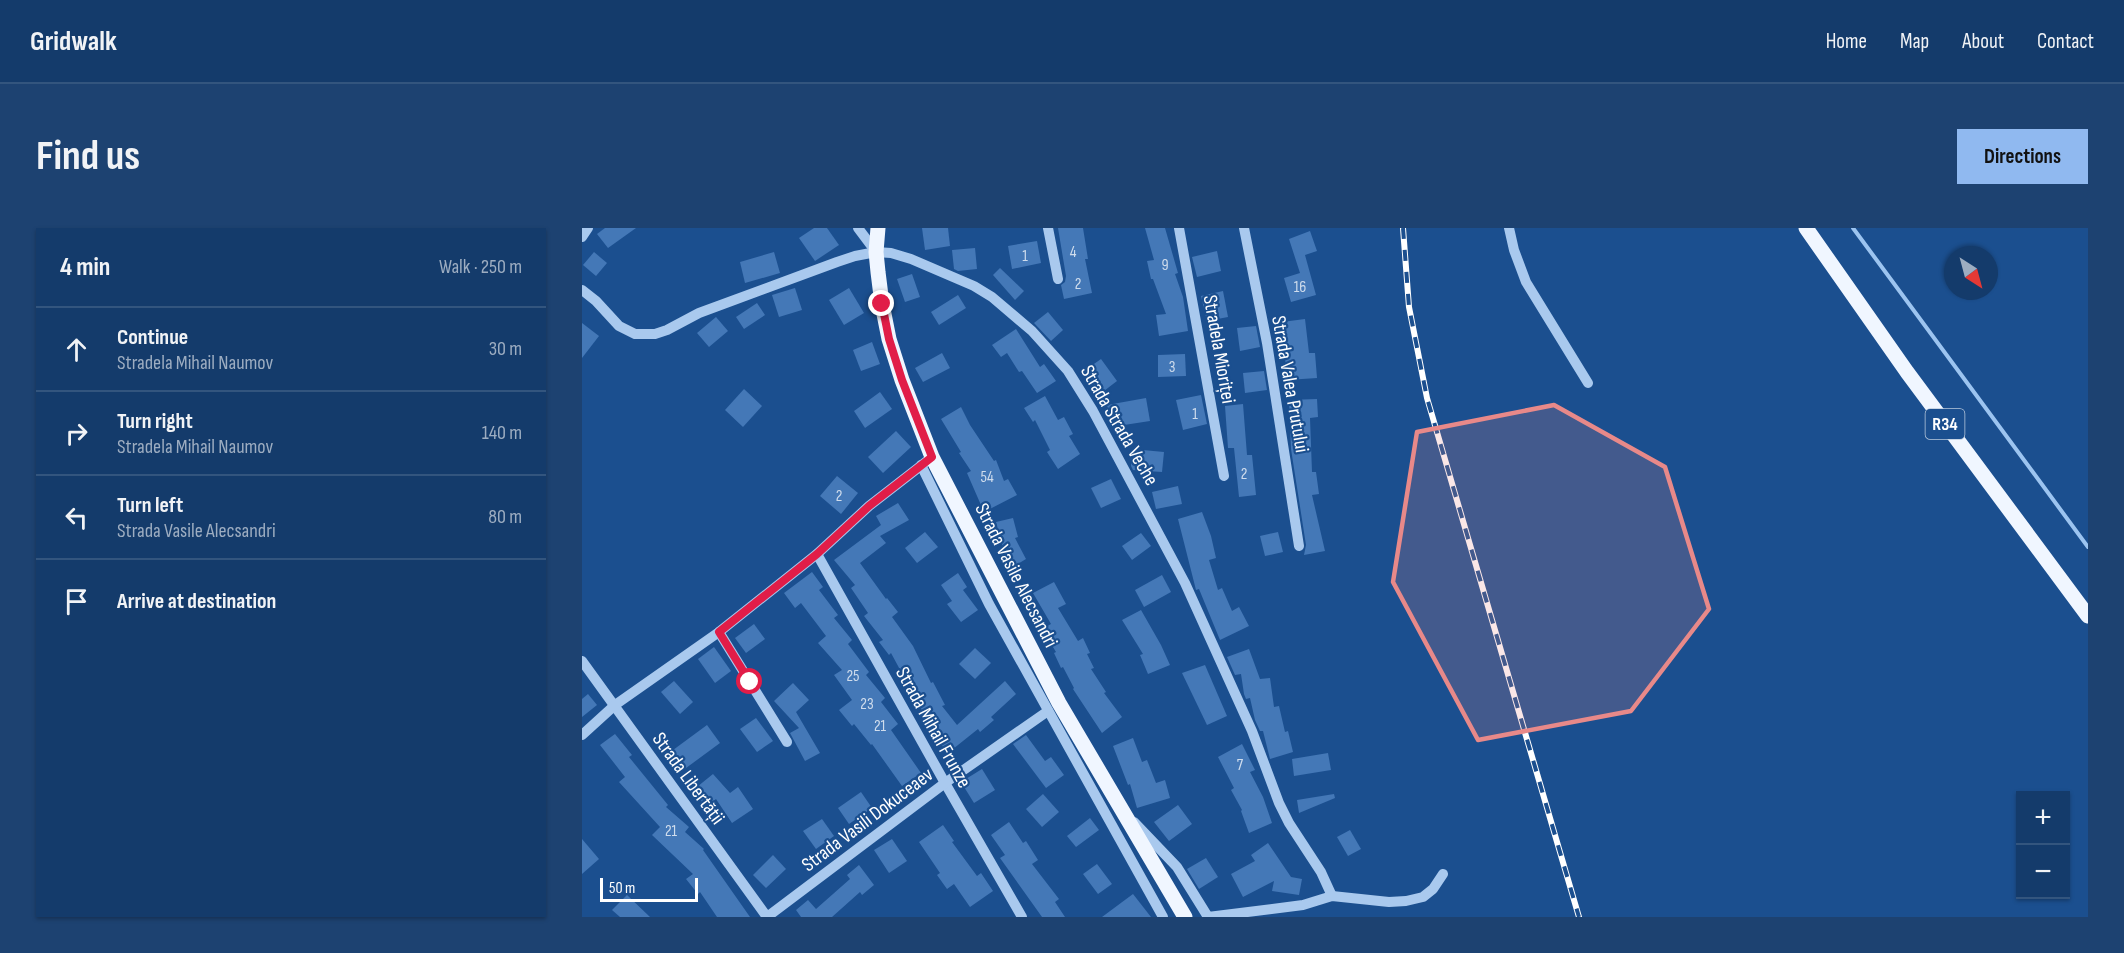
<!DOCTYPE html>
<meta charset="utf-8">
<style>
body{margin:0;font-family:"Sofia Sans Condensed",sans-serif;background:#1d4271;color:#f1f3f6}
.controls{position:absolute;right:18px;bottom:18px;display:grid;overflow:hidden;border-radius:0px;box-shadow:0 2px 4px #0004}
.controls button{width:54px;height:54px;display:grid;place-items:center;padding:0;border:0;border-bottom:2px solid #33557e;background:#143b6b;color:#f1f3f6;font:30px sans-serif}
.compass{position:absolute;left:1362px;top:18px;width:54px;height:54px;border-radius:50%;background:#143b6b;box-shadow:0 2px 4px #0004;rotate:144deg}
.scale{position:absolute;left:18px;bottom:15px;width:98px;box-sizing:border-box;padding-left:6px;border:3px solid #fff;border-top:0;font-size:16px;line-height:21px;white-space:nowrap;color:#fff;-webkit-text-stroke:4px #1b4f8f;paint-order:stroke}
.stop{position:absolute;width:18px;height:18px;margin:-14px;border:4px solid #e11d48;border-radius:50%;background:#fff}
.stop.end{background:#e11d48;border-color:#fff;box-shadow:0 2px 6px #0008}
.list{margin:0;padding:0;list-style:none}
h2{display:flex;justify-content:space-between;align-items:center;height:78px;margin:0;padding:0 24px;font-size:26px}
h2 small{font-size:20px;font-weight:400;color:#9dadc1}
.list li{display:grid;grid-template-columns:39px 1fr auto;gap:18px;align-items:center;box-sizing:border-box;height:84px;padding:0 24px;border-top:2px solid #33557e}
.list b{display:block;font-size:22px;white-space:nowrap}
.list p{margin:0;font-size:20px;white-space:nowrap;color:#9dadc1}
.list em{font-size:20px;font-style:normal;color:#9dadc1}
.icon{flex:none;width:33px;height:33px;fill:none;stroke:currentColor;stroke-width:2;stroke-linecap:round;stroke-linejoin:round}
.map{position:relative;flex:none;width:1506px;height:689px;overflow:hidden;border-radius:0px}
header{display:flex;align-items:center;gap:36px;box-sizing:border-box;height:84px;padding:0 30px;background:#143b6b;border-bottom:2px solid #33557e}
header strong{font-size:28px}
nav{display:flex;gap:33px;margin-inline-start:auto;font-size:21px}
.intro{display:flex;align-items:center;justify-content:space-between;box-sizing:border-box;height:144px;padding:0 36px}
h1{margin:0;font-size:42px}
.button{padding:15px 27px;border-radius:0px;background:#90b9f0;color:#111;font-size:21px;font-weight:700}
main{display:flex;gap:36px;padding:0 36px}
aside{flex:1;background:#143b6b;border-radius:0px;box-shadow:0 2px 4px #0004}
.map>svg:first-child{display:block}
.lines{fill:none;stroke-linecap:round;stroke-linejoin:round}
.stream{stroke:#9cc4f0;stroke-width:4}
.building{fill:#4478b7}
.minor{stroke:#a9c9ee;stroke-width:10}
.major{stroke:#f0f6ff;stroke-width:15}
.rail-casing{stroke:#fff;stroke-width:6}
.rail{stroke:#1b4f8f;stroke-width:4;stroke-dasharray:11;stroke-linecap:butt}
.route{stroke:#e11d48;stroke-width:8}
.marked{fill:#e88989;fill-opacity:0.2;stroke:#e88989;stroke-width:4.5;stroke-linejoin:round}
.labels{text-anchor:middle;stroke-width:4.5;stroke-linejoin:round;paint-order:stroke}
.number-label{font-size:16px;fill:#d0dded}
.shield{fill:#1b4f8f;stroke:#bbcadd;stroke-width:1.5}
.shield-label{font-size:18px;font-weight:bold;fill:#fff}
.street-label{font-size:20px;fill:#fff;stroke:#1b4f8f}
</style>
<header>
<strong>Gridwalk</strong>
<nav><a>Home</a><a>Map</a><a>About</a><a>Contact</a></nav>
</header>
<div class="intro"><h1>Find us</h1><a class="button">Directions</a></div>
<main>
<aside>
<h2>4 min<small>Walk · 250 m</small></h2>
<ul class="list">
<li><svg class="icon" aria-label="ahead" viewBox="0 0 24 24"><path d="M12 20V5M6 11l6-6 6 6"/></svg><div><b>Continue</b><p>Stradela Mihail Naumov</p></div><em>30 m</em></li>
<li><svg class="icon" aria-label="right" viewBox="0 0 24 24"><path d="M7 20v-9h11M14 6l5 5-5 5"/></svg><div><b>Turn right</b><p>Stradela Mihail Naumov</p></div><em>140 m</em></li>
<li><svg class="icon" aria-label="left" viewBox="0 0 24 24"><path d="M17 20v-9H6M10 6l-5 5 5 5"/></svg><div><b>Turn left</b><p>Strada Vasile Alecsandri</p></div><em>80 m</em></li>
<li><svg class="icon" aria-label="arrive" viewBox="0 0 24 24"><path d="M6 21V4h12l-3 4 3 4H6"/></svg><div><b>Arrive at destination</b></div></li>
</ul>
</aside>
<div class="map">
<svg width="1506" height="689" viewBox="0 0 1506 689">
<rect width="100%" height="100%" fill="#1b4f8f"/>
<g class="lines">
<path class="stream" d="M 1271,0 L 1506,319"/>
</g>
<g class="building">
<path d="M 23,0 L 54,0 L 26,20 L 15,6 Z"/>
<path d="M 232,0 L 245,0 L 257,17 L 233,33 L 217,10 Z"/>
<path d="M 340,0 L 366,0 L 368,18 L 343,22 Z"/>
<path d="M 476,0 L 501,0 L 506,31 L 503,31 L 510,65 L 482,71 L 479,57 L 483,54 L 484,48 Z"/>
<path d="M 563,0 L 583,0 L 596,45 L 593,46 L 601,69 L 606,103 L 577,108 L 574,87 L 584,86 L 571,51 L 569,51 L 565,33 L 572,32 Z"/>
<path d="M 728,3 L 735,23 L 723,27 L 734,67 L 709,74 L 702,50 L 718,45 L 707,11 Z"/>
<path d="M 455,13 L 459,35 L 430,41 L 426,18 Z"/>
<path d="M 393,20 L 395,41 L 376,43 L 372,41 L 370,22 Z"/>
<path d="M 635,23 L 639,43 L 615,49 L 610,29 Z"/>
<path d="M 12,24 L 25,35 L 14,48 L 1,37 Z"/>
<path d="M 192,24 L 198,45 L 163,55 L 158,34 Z"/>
<path d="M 418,40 L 442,63 L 433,72 L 411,47 Z"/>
<path d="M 330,46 L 338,69 L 323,74 L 315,51 Z"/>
<path d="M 213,60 L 220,82 L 197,89 L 190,67 Z"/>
<path d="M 267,60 L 282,85 L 262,97 L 247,72 Z"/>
<path d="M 641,63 L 646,89 L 625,93 L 619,68 Z"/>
<path d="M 376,67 L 384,80 L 357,97 L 349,84 Z"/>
<path d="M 175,75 L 183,87 L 162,101 L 154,89 Z"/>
<path d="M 466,84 L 481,102 L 469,113 L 452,95 Z"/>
<path d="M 134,89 L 146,103 L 127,119 L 115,105 Z"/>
<path d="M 723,91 L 727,125 L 733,125 L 735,150 L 705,152 L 700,94 Z"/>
<path d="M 0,95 L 17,108 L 0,130 Z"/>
<path d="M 674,98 L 678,119 L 658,123 L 655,100 Z"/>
<path d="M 434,101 L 458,139 L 462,136 L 474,153 L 455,165 L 440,143 L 437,144 L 425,125 L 419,129 L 410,117 Z"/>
<path d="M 290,114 L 298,136 L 279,143 L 271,122 Z"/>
<path d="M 360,125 L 368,140 L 341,154 L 333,140 Z"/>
<path d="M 603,126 L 604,148 L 576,149 L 576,127 Z"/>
<path d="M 519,131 L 535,153 L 518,166 L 502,143 Z"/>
<path d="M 682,143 L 685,162 L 663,165 L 661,145 Z"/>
<path d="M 162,161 L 180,178 L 161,199 L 143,182 Z"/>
<path d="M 298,164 L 310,181 L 283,200 L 272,183 Z"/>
<path d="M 619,167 L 625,196 L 601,202 L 594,172 Z"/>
<path d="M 463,168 L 476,192 L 482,189 L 491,206 L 487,208 L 498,226 L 476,241 L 465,224 L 468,222 L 453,192 L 451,194 L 442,180 Z"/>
<path d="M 564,170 L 568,193 L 529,199 L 525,177 Z"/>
<path d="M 735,171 L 736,189 L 728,190 L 730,244 L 734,244 L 737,266 L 730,267 L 743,323 L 722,327 L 724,317 L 709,221 L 707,172 Z"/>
<path d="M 661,176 L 665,227 L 670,227 L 674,267 L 657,269 L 652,220 L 646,220 L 643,178 Z"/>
<path d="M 379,179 L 388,197 L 412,233 L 414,232 L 422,253 L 426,251 L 435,267 L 402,284 L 385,245 L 389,243 L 377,225 L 379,224 L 359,191 Z"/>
<path d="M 314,203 L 329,219 L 301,245 L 286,229 Z"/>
<path d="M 550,221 L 582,224 L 580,244 L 551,242 L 549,238 Z"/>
<path d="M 255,248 L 276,265 L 259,286 L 238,268 Z"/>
<path d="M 529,251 L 539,271 L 519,280 L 509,260 Z"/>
<path d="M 596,258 L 600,276 L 574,281 L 570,264 Z"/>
<path d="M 316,275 L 327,292 L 298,308 L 304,315 L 278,335 L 304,371 L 305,370 L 316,384 L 310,389 L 331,418 L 349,455 L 351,454 L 363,477 L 360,478 L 375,497 L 423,453 L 434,466 L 409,489 L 412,492 L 398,504 L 396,501 L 366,525 L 348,503 L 350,501 L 309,425 L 307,427 L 297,414 L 301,412 L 282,388 L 286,385 L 269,360 L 273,357 L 252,332 L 299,297 L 294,288 Z"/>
<path d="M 620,284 L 629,308 L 634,330 L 627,332 L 636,362 L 640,360 L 650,383 L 657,379 L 667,398 L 638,412 L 617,361 L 614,362 L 596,291 Z"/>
<path d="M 431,290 L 436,309 L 433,310 L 444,331 L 429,340 L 419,321 L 421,320 L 414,294 Z"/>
<path d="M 343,304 L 356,319 L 335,335 L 323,320 Z"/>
<path d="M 696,304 L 701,324 L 683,328 L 678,308 Z"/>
<path d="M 559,305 L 569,318 L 550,332 L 540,318 Z"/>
<path d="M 230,344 L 241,359 L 237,362 L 256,387 L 252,390 L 270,412 L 266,416 L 287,444 L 284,447 L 303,470 L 299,474 L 316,496 L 309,502 L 339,545 L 320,558 L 290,516 L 289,517 L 272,496 L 270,498 L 257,482 L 270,472 L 252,447 L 260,442 L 236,415 L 244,408 L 219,375 L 213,380 L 202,365 Z"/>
<path d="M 376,345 L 385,359 L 381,362 L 396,382 L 379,394 L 365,376 L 370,373 L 359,357 Z"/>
<path d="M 580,347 L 589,364 L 562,379 L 553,362 Z"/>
<path d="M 472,354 L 484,376 L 476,380 L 496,413 L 501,410 L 508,425 L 505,426 L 512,440 L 509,441 L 524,464 L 522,465 L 540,489 L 520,505 L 491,461 L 492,460 L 481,439 L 479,440 L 472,425 L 474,424 L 460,401 L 469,396 L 451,365 Z"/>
<path d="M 559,382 L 579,417 L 588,437 L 566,446 L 558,427 L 561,426 L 540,392 Z"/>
<path d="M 172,396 L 183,411 L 164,425 L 153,410 Z"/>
<path d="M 132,419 L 149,443 L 133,455 L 116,431 Z"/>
<path d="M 393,420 L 409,435 L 393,451 L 377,436 Z"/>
<path d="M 667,421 L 678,451 L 688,450 L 692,479 L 697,478 L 703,504 L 706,503 L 711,524 L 688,531 L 681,503 L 678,503 L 673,492 L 668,470 L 664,471 L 662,466 L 659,446 L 653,447 L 645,429 Z"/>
<path d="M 623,437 L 645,488 L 625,497 L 600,445 Z"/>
<path d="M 92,453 L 111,474 L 98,486 L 79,464 Z"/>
<path d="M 211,455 L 227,472 L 214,484 L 238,525 L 223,533 L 208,505 L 217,500 L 192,473 Z"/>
<path d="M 6,466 L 15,477 L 0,489 L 0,471 Z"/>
<path d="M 174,490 L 191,513 L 175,524 L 158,501 Z"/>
<path d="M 125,497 L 138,515 L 100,543 L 87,525 Z"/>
<path d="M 33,506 L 50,527 L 47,529 L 86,577 L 84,579 L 107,599 L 103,604 L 122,621 L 121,622 L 168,689 L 135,689 L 118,664 L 116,666 L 104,651 L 111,646 L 70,607 L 78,599 L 37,554 L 43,549 L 18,517 Z"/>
<path d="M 444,507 L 463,533 L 469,529 L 482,547 L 464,560 L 431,516 Z"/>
<path d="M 551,510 L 560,534 L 565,532 L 574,555 L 583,552 L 588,570 L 555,580 L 548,556 L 546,557 L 531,518 Z"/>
<path d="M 660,516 L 673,542 L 668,544 L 681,569 L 690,595 L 667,605 L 659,583 L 660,582 L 649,562 L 652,560 L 636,529 Z"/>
<path d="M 746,525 L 749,542 L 712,548 L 710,531 Z"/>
<path d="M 400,541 L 413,562 L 392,575 L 379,554 Z"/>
<path d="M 131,546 L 148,565 L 156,559 L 171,581 L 150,595 L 134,571 L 124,579 L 110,563 Z"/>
<path d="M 279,564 L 290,580 L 267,596 L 256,580 Z"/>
<path d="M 461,566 L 477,584 L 460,599 L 444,581 Z"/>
<path d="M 752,566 L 753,570 L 717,585 L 715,572 Z"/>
<path d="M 596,577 L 610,596 L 587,613 L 572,594 Z"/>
<path d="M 508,590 L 517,602 L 494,619 L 485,608 Z"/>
<path d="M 240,591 L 252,608 L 234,621 L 221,603 Z"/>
<path d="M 427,594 L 441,615 L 444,613 L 456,632 L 450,636 L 477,671 L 473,674 L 483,689 L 460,689 L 418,630 L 423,627 L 409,607 Z"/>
<path d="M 361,597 L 372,613 L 370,614 L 395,648 L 399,645 L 411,663 L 388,679 L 372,656 L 365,661 L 355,647 L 358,645 L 337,614 Z"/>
<path d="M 768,602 L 779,621 L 766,628 L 755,609 Z"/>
<path d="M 0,611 L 17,631 L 0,646 Z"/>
<path d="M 310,611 L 325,633 L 307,645 L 292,622 Z"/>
<path d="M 686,615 L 709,649 L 720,651 L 717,667 L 690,663 L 692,653 L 661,669 L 649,646 L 673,633 L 669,627 Z"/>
<path d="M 191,627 L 204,641 L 184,660 L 171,647 Z"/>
<path d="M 624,630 L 636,649 L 617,661 L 605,641 Z"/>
<path d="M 515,636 L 530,656 L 516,666 L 501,646 Z"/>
<path d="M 277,637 L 292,657 L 280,667 L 278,664 L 250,689 L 219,689 L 214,682 L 226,672 L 234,681 L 268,651 L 265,647 Z"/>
<path d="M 551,666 L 569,689 L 520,689 Z"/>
<path d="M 45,667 L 68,689 L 38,689 L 30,682 Z"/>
</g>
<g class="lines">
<g class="minor">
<path d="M 276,0 L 294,24"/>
<path d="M 466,0 L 476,51"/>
<path d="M 597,0 L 642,248"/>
<path d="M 662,0 L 685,115 L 717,318"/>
<path d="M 927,0 L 932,22 L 944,54 L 1006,155"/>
<path d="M 0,9 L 6,0"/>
<path d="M 0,62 L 14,73 L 37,98 L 53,106 L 73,106 L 85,102 L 117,85 L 255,34 L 273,28 L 294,24 L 309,25 L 329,31 L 392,58 L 410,69 L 450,103 L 486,143 L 511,183 L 603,355 L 670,503 L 697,575 L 707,595 L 739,644 L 750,668"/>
<path d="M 339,237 L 407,376 L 581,689"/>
<path d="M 235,326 L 363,555 L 440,689"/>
<path d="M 137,404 L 205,514"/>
<path d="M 0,433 L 185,689"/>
<path d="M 0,507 L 33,477 L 137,404 L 235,326 L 287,278 L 345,233"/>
<path d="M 552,594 L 595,639 L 626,689"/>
<path d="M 185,689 L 363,555 L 466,483"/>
<path d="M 626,689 L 721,677 L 750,668 L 807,674 L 824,673 L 841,669 L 851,661 L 861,646"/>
</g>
<g class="major">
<path d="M 296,0 L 294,24 L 296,44 L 300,76 L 307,111 L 320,152 L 350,229 L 477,475 L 603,689"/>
<path d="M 1224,0 L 1325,144 L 1506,388"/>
</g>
<g class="rail-casing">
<path id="rail" d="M 821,0 L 827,79 L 845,170 L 997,689"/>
</g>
<use href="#rail" class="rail"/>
</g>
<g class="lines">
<path class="route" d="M 168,454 L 137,404 L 235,326 L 287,278 L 350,229 L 320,152 L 307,111 L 300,76"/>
</g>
<path class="marked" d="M 972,177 L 1083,239 L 1127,381 L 1049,483 L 896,512 L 811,354 L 835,204 Z"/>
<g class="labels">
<g class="number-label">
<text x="491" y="29">4</text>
<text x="443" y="33">1</text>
<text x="583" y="42">9</text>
<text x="496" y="61">2</text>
<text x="718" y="64">16</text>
<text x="590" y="144">3</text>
<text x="613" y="191">1</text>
<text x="662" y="251">2</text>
<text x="405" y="254">54</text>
<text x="257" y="273">2</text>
<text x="271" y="453">25</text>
<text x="285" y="481">23</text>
<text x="298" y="503">21</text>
<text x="658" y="542">7</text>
<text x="89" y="608">21</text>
</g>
<rect class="shield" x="1343.5" y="181" width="39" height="30" rx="4.5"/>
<g class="shield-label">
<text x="1363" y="202">R34</text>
</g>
<g class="street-label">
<text transform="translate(638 121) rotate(80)" y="7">Stradela Mioriței</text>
<text transform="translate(709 156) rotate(80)" y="7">Strada Valea Prutului</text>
<text transform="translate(538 197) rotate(60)" y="7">Strada Strada Veche</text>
<text transform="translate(435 347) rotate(63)" y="7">Strada Vasile Alecsandri</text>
<text transform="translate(352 499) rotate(61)" y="7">Strada Mihail Frunze</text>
<text transform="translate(107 550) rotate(54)" y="7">Strada Libertății</text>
<text transform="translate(285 591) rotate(-37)" y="7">Strada Vasili Dokuceaev</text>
</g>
</g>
</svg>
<div class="controls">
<button>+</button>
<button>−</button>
</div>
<svg class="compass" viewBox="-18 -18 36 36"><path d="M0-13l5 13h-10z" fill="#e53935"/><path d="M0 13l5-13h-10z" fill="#9dadc1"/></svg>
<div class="scale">50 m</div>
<div class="stop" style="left:168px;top:454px"></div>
<div class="stop end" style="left:300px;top:76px"></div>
</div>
</main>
